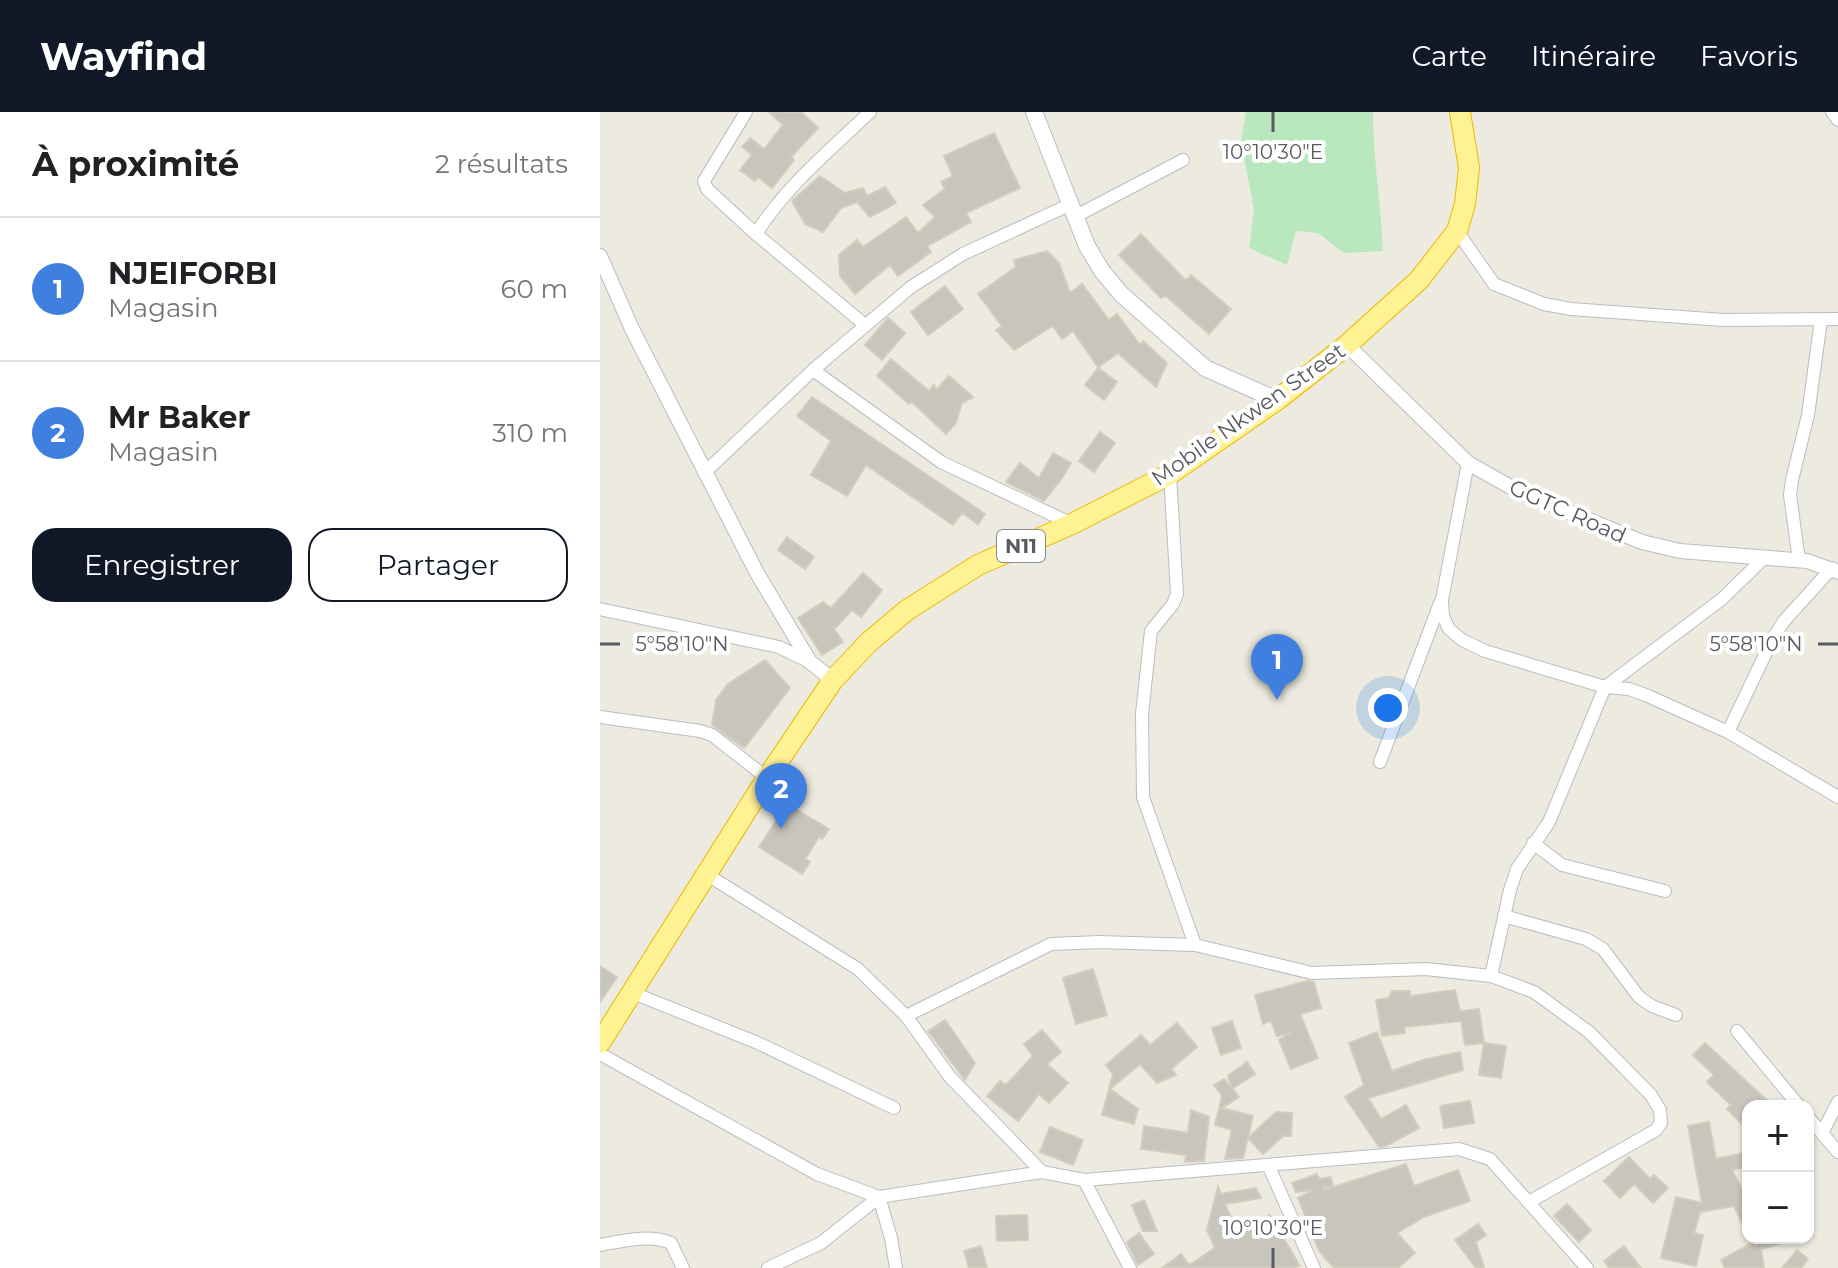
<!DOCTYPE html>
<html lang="fr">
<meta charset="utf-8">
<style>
body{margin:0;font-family:Montserrat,sans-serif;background:#f2f2f2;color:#202124}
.controls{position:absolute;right:24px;bottom:24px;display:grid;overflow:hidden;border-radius:16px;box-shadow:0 2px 6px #0004}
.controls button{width:72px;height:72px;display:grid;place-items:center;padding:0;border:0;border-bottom:2px solid #e0e0e0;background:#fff;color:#202124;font:40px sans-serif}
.you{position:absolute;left:788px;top:596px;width:28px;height:28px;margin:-20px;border:6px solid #fff;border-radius:50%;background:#1a73e8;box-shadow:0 0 0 12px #1a73e833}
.badge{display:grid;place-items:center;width:52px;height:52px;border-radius:50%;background:#111827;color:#fff;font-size:26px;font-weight:700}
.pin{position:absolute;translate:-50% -66px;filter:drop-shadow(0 2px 4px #0008)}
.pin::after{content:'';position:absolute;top:42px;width:28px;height:24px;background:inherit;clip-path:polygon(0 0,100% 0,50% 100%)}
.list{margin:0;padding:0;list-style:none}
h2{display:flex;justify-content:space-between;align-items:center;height:104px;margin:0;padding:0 32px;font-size:34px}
h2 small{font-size:26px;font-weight:400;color:#757577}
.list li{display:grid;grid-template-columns:52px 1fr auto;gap:24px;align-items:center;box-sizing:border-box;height:144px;padding:0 32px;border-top:2px solid #e0e0e0}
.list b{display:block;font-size:30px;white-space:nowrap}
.list p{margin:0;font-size:26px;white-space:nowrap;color:#757577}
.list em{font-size:26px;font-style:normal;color:#757577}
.actions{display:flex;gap:16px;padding:24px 32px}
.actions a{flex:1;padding:18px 0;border:2px solid #111827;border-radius:24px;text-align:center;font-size:28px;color:#111827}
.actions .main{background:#111827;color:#fff}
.map{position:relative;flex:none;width:1238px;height:1156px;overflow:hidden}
header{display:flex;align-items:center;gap:48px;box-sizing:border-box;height:112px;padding:0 40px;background:#111827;color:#fff}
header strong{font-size:38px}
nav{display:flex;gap:44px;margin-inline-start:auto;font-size:28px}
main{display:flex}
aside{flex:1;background:#fff}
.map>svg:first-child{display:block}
.green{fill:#b9e7be}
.building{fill:#c8c5bc;stroke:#d2cdbd;stroke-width:2}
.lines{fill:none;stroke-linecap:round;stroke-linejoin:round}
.minor-casing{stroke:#babcc2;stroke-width:14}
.tertiary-casing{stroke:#babcc2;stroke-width:16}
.secondary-casing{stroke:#babdc5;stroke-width:18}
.trunk-casing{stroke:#ecb800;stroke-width:22}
.minor{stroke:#fff;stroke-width:12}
.tertiary{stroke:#fff;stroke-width:14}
.secondary{stroke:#fff;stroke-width:16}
.trunk{stroke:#fff293;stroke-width:20}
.ticks{fill:none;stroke:#585b62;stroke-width:3}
.labels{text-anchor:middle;stroke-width:8;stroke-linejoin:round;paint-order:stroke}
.shield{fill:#fff;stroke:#8a8c91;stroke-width:2}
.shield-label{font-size:20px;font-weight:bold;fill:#585b62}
.street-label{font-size:22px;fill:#585b62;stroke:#fff}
.ticks-label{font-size:20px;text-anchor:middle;fill:#585b62;stroke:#fff;stroke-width:8;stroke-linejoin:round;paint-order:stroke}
</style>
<header>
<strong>Wayfind</strong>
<nav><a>Carte</a><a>Itinéraire</a><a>Favoris</a></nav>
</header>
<main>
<aside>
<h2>À proximité<small>2 résultats</small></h2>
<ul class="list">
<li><span class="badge" style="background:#3f7fe0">1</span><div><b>NJEIFORBI</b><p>Magasin</p></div><em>60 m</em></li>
<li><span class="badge" style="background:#3f7fe0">2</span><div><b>Mr Baker</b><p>Magasin</p></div><em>310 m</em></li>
</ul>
<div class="actions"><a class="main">Enregistrer</a><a>Partager</a></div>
</aside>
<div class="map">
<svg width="1238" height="1156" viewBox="0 0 1238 1156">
<rect width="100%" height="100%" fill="#edebdf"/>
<path class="green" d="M 646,0 L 773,0 C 773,47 781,92 783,139 L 744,141 L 718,121 L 696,119 L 687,153 L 649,136 L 654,98 L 641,29 Z"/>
<g class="building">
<path d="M 169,0 L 201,0 L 218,16 L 191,45 L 194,48 L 172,76 L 158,65 L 155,69 L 140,58 L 152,43 L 142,35 L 150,26 L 164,37 L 183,13 Z"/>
<path d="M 394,21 L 420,76 L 366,101 L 371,110 L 327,134 L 331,140 L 298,164 L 290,153 L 255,182 L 240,164 L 239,143 L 257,128 L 263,135 L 306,105 L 318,121 L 335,105 L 323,93 L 345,77 L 341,70 L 353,64 L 344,44 Z"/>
<path d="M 220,64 L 245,81 L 263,76 L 267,84 L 285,75 L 296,91 L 270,105 L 257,90 L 241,96 L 223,120 L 205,112 L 192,89 Z"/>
<path d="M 541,122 L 586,169 L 591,163 L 631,197 L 609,222 L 566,184 L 561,186 L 519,143 Z"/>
<path d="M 447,139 L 459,151 L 470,181 L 482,172 L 509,208 L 517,202 L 540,233 L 543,229 L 567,251 L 556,275 L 518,241 L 498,255 L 473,219 L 462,227 L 453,214 L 414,238 L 396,218 L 402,214 L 378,182 L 416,155 L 414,148 Z"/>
<path d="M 345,174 L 363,197 L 328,223 L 311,200 Z"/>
<path d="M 288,206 L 305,221 L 282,248 L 265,233 Z"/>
<path d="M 291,247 L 329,279 L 334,273 L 336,278 L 349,264 L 373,285 L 362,291 L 356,311 L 346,322 L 311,289 L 309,292 L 277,264 Z"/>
<path d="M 498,256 L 517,270 L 504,288 L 485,273 Z"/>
<path d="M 212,285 L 385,402 L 378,412 L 362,401 L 353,413 L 266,353 L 247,384 L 211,363 L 231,329 L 197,304 Z"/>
<path d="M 500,320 L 515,331 L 494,360 L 479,349 Z"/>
<path d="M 453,341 L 471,351 L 462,366 L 444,389 L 406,370 L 420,351 L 439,366 Z"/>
<path d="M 187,425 L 214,445 L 205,457 L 178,438 Z"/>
<path d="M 263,461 L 282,478 L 261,505 L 252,498 L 234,517 L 243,530 L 222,543 L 198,506 L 223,490 L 231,496 Z"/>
<path d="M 165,548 L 190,576 L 144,636 L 112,613 L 116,588 L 128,572 Z"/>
<path d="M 187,692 L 229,717 L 222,727 L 219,725 L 205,747 L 210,750 L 202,762 L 159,735 Z"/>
<path d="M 0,854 L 17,865 L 0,890 Z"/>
<path d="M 493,857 L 507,903 L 476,912 L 463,866 Z"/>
<path d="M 707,869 L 714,870 L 721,896 L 700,902 L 718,946 L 691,957 L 679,928 L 691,920 L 677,924 L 671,909 L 663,912 L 655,883 Z"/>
<path d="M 855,878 L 860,899 L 879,897 L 884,931 L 865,933 L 861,909 L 804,915 L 805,921 L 782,924 L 776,888 L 789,886 L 792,879 L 810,879 L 810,884 Z"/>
<path d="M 345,908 L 375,951 L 365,968 L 328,919 Z"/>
<path d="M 632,909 L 641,936 L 621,943 L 612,916 Z"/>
<path d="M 577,911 L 597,935 L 571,957 L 576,963 L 557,971 L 540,952 L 510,977 L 538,997 L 534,1012 L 502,1003 L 513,962 L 506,953 L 541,923 L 550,933 Z"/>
<path d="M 442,918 L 461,940 L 447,952 L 468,971 L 449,991 L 439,982 L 418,1009 L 387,984 L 400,969 L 406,973 L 433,944 L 424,932 Z"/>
<path d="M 777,920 L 792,959 L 823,948 L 860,940 L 863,958 L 768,986 L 781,1007 L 806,993 L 819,1016 L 786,1034 L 779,1035 L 745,985 L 764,973 L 749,931 Z"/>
<path d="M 884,931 L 906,934 L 901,966 L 879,963 Z"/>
<path d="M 1105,931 L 1173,994 L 1148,994 L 1148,1018 L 1127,997 L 1131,993 L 1107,970 L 1114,963 L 1093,943 Z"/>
<path d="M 647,950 L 655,962 L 632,977 L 628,964 Z"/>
<path d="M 624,967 L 639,985 L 622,996 L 653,1004 L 643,1046 L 625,1047 L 632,1018 L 615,1013 L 622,984 L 614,973 Z"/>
<path d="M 870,989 L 874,1011 L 844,1016 L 840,994 Z"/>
<path d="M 591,998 L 609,1005 L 604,1049 L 585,1050 L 586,1043 L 541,1037 L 544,1014 L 588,1021 Z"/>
<path d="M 676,1000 L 692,1001 L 691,1024 L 683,1024 L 663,1042 L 648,1026 Z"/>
<path d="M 1109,1010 L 1116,1047 L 1148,1040 L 1148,1054 L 1132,1058 L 1148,1089 L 1148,1124 L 1134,1094 L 1100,1100 L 1094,1121 L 1103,1123 L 1096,1154 L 1061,1146 L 1076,1085 L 1102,1091 L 1088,1014 Z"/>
<path d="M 450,1015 L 483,1028 L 473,1053 L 440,1040 Z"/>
<path d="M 1029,1045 L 1050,1067 L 1054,1063 L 1068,1076 L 1053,1091 L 1034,1072 L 1020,1086 L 1004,1069 Z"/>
<path d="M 806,1052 L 814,1074 L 858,1058 L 870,1089 L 824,1105 L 797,1121 L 815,1141 L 798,1156 L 734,1156 L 719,1139 L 698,1086 L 713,1078 L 696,1080 L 692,1071 L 717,1062 L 719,1067 L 731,1065 L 733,1075 L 723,1076 L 724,1078 Z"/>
<path d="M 618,1075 L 621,1082 L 656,1076 L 661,1086 L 625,1092 L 633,1110 L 641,1121 L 670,1103 L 700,1154 L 692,1156 L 562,1156 L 581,1142 L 589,1153 L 615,1136 L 607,1118 Z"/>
<path d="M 544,1088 L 557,1119 L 543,1119 L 532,1093 Z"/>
<path d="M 967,1092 L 991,1118 L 979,1130 L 954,1104 Z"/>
<path d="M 427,1103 L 428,1128 L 397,1129 L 396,1104 Z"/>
<path d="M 878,1112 L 886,1123 L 876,1130 L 884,1156 L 876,1156 L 855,1128 Z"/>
<path d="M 539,1121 L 554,1142 L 538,1153 L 527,1130 Z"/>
<path d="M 1161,1126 L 1190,1126 L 1190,1129 L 1161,1137 L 1164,1156 L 1125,1156 L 1121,1148 Z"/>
<path d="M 381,1134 L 387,1156 L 369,1156 L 364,1139 Z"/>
<path d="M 1024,1134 L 1041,1156 L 1009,1156 L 1004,1149 Z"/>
<path d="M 1197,1138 L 1208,1147 L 1201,1156 L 1182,1156 Z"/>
</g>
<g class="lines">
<g class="minor-casing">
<g id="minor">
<path d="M 146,0 L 104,69 L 107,77 L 156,122"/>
<path d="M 1232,0 L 1238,8"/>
<path d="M 474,105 L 583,48"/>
<path d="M 857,119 L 894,172 L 944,192 L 971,197 L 1123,208 L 1238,207"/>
<path d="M 265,213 L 156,122 C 185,75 230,38 270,0"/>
<path d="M 213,258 L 341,350 L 472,412"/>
<path d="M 868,351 L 842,488 L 843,504 L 849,517 L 862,528 L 885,539 L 1005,575 L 1029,577 L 1048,584 L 1128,620 L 1238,685"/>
<path d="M 104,361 L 213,258 L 311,175 L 363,142 L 469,93"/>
<path d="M 570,362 L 577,482 L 573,492 L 551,519 L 542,602 L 543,685 L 595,833"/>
<path d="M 1199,448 L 1190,383 L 1192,368 L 1208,303 L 1221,208"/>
<path d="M 0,497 L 179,535 L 210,550"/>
<path d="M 0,605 L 100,619 L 112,623 L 167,666"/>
<path d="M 1128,620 L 1173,526 L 1184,509 L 1232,456"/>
<path d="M 780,650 L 840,491"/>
<path d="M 933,731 L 962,753 L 1065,779"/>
<path d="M 106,762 L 258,857 L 306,904 L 350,965 L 442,1060"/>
<path d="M 904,804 L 986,827 L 1003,837 L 1039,885 L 1052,894 L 1076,903"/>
<path d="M 891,864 L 910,778 L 917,757 L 949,710 L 1005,575 L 1122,487 L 1165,445"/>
<path d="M 33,881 L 158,931 L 294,996"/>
<path d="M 306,904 L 451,832 L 499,830 L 595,833 L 712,861 L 826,857 L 891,864 L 934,880 L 989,920 L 1051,983 L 1060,998 L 1061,1011 L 1056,1018 L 929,1090"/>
<path d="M 1137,919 L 1199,994"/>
<path d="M 0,942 L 217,1062 L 279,1085 L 291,1126 L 296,1156"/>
<path d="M 1208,1005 L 1238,1040"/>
<path d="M 1222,1021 L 1238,990"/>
<path d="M 669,1055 L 714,1156"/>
<path d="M 484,1068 L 530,1156"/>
<path d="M 0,1133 C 23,1129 49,1122 71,1131 L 83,1156"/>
<path d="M 168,1156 L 221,1131 L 279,1085 L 442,1060 L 484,1068 L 859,1037 L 890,1047 L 987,1156"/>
</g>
</g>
<g class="tertiary-casing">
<g id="tertiary">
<path d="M 0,144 L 32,217 L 157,461 L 210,550 L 233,568"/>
<path d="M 747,233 L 868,351 L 916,378 L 1042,430 L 1080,439 L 1207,449 L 1238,460"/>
</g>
</g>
<g class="secondary-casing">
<path id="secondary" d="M 434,0 L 487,134 L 502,159 L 521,182 L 605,256 L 677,288"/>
</g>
<g class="trunk-casing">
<path id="trunk" d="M 0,931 L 167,666 L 233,568 L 269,530 L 307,498 L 378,453 L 472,412 L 570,362 L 677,288 L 747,233 L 819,168 L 857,119 L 865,92 L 869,56 L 860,0"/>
</g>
<use href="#minor" class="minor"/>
<use href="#tertiary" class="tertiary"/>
<use href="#secondary" class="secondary"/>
<use href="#trunk" class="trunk"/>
</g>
<path class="ticks" d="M 673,0 L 673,20M 0,532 L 20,532M 1218,532 L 1238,532M 673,1136 L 673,1156"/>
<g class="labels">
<rect class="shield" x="397" y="418" width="48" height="32" rx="6"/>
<g class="shield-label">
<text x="421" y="441">N11</text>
</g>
<g class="street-label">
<text transform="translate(648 302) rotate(-35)" y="8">Mobile Nkwen Street</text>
<text transform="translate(968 399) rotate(24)" y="8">GGTC Road</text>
</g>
</g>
<g class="ticks-label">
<text x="673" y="47">10°10'30"E</text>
<text x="82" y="539">5°58'10"N</text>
<text x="1156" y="539">5°58'10"N</text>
<text x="673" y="1123">10°10'30"E</text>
</g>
</svg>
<div class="controls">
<button>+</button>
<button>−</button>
</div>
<div class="you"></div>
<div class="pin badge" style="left:677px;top:588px;background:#3f7fe0">1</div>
<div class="pin badge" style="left:181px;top:717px;background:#3f7fe0">2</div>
</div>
</main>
